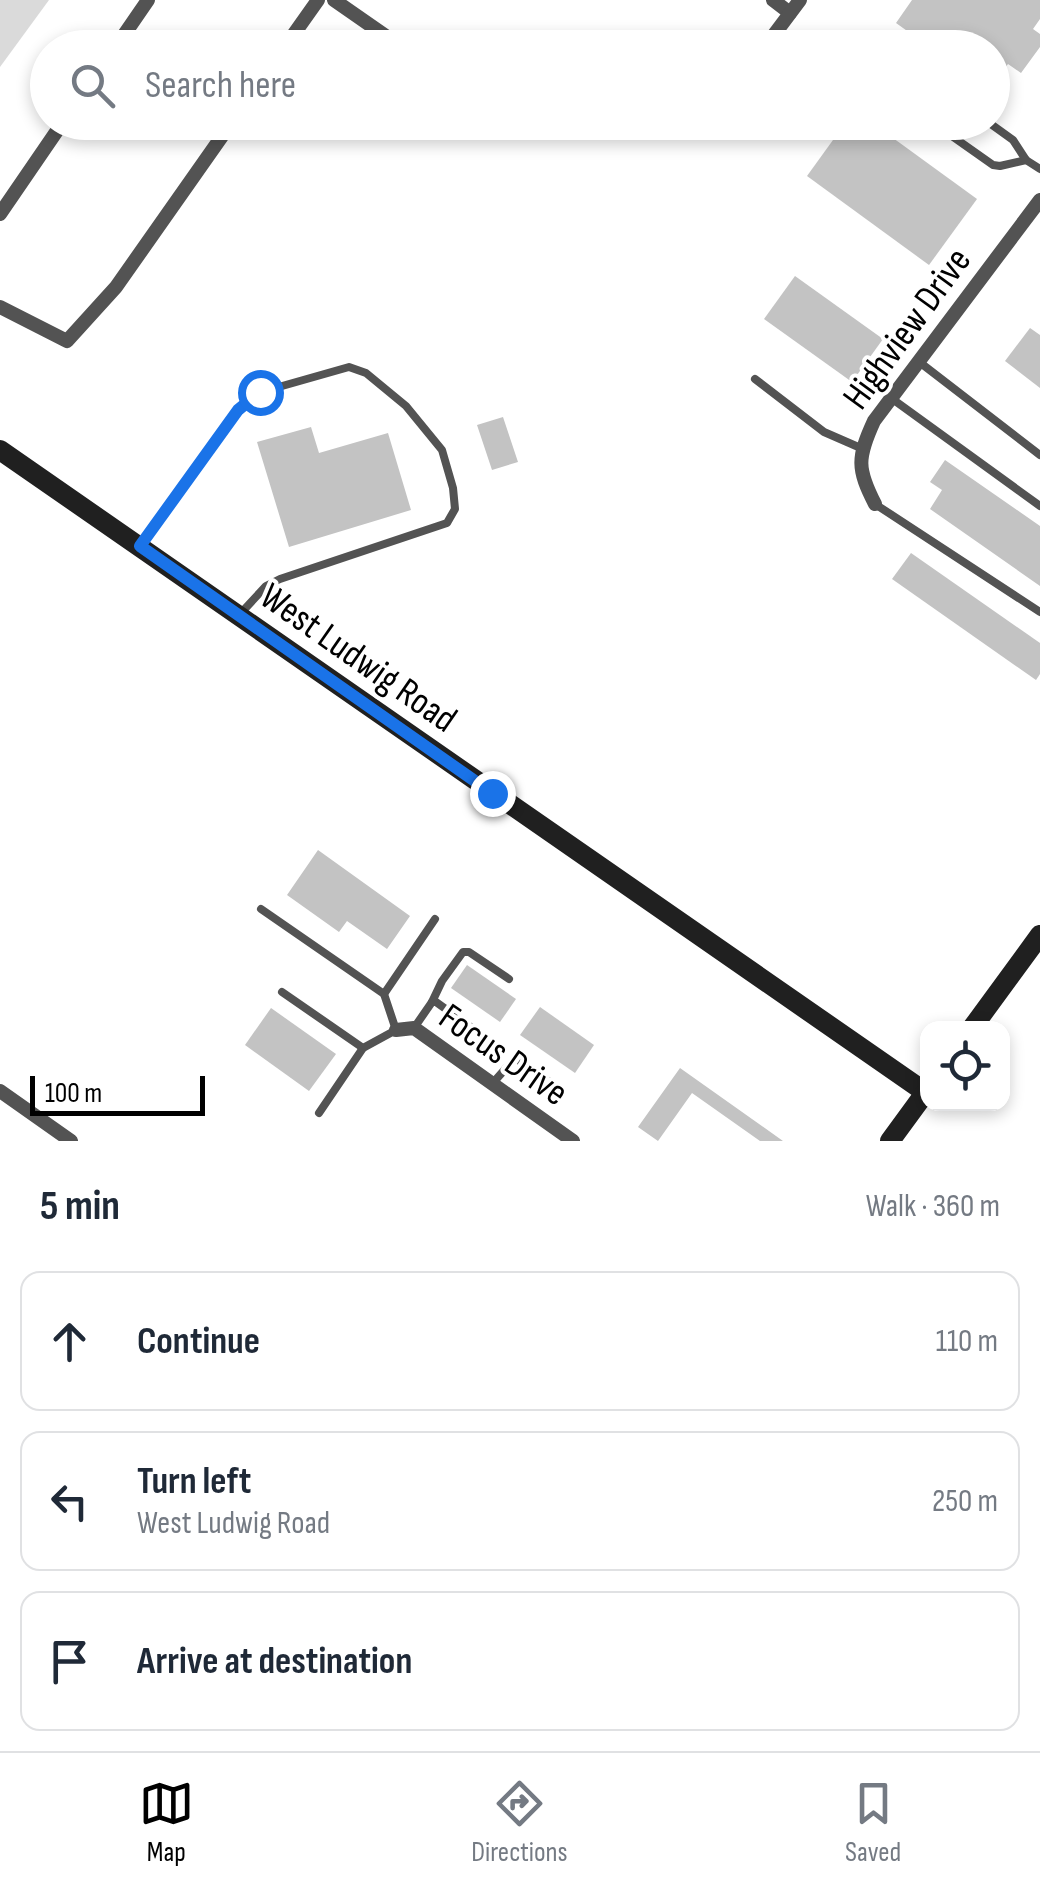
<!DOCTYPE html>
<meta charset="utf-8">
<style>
body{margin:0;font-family:"Sofia Sans Condensed",sans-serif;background:#f2f2f3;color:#1f2937}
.controls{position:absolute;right:30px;bottom:30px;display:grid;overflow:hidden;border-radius:20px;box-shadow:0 5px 15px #0003}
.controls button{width:90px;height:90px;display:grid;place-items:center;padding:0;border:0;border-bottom:2px solid #e0e1e3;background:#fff;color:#1f2937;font:50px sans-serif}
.scale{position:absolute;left:30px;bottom:25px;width:175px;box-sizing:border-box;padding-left:10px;border:5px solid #000;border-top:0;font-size:28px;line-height:35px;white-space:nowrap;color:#000;-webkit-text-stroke:8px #fff;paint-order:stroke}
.stop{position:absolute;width:30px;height:30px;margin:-22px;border:8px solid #1a73e8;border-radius:50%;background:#fff}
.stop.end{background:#1a73e8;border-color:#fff;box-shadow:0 2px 10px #0008}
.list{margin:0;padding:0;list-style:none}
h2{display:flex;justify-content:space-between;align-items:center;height:130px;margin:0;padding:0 40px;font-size:42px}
h2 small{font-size:32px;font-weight:400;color:#747a83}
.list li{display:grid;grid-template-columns:65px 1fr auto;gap:30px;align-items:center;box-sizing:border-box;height:140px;margin:0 20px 20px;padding:0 20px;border:2px solid #e0e1e3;border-radius:20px}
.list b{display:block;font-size:38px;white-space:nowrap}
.list p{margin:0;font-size:32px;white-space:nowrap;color:#747a83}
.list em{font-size:32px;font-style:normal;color:#747a83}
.icon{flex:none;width:55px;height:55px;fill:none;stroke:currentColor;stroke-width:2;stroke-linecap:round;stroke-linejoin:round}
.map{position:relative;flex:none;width:1040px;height:1141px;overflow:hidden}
.search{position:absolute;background:#fff;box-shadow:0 5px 15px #0003;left:30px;right:30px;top:30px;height:110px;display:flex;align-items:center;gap:25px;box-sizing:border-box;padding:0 35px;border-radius:55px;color:#747a83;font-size:38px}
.sheet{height:610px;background:#fff}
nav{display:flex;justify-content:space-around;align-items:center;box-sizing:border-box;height:140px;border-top:2px solid #e0e1e3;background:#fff;font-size:28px;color:#747a83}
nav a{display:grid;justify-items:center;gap:5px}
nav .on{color:#000}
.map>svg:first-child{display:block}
.green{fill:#dadada}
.building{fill:#c3c3c3}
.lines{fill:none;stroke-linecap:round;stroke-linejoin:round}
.service{stroke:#535353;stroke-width:8}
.minor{stroke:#535353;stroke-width:14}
.secondary{stroke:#202020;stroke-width:20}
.route{stroke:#1a73e8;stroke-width:12}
.labels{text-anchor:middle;stroke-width:8;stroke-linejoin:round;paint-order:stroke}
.street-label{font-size:38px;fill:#000;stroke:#fff}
</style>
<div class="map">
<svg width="1040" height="1141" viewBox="0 0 1040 1141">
<rect width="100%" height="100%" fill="#fff"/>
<path class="green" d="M 0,0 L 49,0 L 0,67 Z"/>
<g class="building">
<path d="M 912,0 L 1040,0 L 1040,19 L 1033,29 L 1040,34 L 1040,47 L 1021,73 L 1008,64 L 992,85 L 992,48 L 931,48 L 896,23 Z"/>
<path d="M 846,122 L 871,122 L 977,199 L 929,265 L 807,176 Z"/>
<path d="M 795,276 L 883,339 L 852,382 L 764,319 Z"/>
<path d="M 1030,328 L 1040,335 L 1040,388 L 1005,361 Z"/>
<path d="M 503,417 L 518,462 L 492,470 L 477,425 Z"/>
<path d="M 311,427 L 319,453 L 388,433 L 411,510 L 289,547 L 257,442 Z"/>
<path d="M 945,460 L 1040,526 L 1040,586 L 930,509 L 942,490 L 930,482 Z"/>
<path d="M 911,553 L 1040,643 L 1040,674 L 1036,680 L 892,579 Z"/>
<path d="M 318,850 L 410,916 L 387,949 L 347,921 L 339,932 L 287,895 Z"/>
<path d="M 467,965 L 516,999 L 500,1022 L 451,988 Z"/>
<path d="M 540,1007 L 594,1045 L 575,1073 L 520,1035 Z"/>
<path d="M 271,1008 L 336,1054 L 309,1091 L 245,1045 Z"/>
<path d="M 680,1068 L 783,1141 L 760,1141 L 692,1093 L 658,1141 L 638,1127 Z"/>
</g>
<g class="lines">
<g class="service">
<path d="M 932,122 L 993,165 L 1000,166 L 1026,160"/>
<path d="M 988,122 L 1013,140 L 1026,160 L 1040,169"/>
<path d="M 918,361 L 1040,455"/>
<path d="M 755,379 L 824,432 L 863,449"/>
<path d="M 891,398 L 1040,506"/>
<path d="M 875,504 L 1040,612"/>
<path d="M 141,546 L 238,410 L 261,392 L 349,367 L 366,373 L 406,406 L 442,450 L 453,488 L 455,509 L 447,523 L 280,579 L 266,586 L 241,613"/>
<path d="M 261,909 L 384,994 L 396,1030 L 363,1048 L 319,1113"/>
<path d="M 282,992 L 363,1048"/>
<path d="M 384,994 L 435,919"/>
<path d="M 432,1002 L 442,981 L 463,952 L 469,952 L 509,979"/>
<path d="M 414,1028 L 432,1002 L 436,1002 L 486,1038"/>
<path d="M 492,1084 L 515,1058 L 560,1089"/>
</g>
<g class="minor">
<path d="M 334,0 L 403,48"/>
<path d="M 773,0 L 790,13"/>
<path d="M 115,48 L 148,0"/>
<path d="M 284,48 L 318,0"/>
<path d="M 764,48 L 800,0"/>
<path d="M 681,133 L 691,122"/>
<path d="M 0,214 L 63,122"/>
<path d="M 0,307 L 67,341 L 116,287 L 232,122"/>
<path d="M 875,504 C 857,469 857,458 874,421 L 1040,200"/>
<path d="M 396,1030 L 414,1028 L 573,1141"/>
<path d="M 0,1091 L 71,1141"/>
</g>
<g class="secondary">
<path d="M 0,450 L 925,1092"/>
<path d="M 972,1028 L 1040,935"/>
<path d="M 890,1141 L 928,1089"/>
</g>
</g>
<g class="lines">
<path class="route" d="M 260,392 L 238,410 L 140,546 L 492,793"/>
</g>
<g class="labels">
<g class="street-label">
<text transform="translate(906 328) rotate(-54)" y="13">Highview Drive</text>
<text transform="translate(359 657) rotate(35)" y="13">West Ludwig Road</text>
<text transform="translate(504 1054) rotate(35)" y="13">Focus Drive</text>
</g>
</g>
</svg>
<div class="controls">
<button><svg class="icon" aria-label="locate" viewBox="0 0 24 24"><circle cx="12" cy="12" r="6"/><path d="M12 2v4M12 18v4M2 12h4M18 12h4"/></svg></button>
</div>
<div class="scale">100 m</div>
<div class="stop" style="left:260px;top:392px"></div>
<div class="stop end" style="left:492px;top:793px"></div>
<div class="search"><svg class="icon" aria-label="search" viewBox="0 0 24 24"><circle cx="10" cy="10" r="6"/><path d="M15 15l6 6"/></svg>Search here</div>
</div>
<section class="sheet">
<h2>5 min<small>Walk · 360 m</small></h2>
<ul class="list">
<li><svg class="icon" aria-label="ahead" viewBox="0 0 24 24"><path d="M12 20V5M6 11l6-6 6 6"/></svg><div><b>Continue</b></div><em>110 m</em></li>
<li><svg class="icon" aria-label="left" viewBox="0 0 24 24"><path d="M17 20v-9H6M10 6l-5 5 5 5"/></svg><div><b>Turn left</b><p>West Ludwig Road</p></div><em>250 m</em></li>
<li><svg class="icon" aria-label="arrive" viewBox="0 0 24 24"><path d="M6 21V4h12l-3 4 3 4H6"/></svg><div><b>Arrive at destination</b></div></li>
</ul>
</section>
<nav>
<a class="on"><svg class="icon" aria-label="map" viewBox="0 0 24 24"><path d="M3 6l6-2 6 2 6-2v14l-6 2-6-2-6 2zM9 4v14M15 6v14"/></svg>Map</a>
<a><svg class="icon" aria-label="directions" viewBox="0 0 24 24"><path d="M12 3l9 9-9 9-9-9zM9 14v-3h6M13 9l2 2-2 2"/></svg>Directions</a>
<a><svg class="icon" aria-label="saved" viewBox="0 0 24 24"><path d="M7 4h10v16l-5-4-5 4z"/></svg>Saved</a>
</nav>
